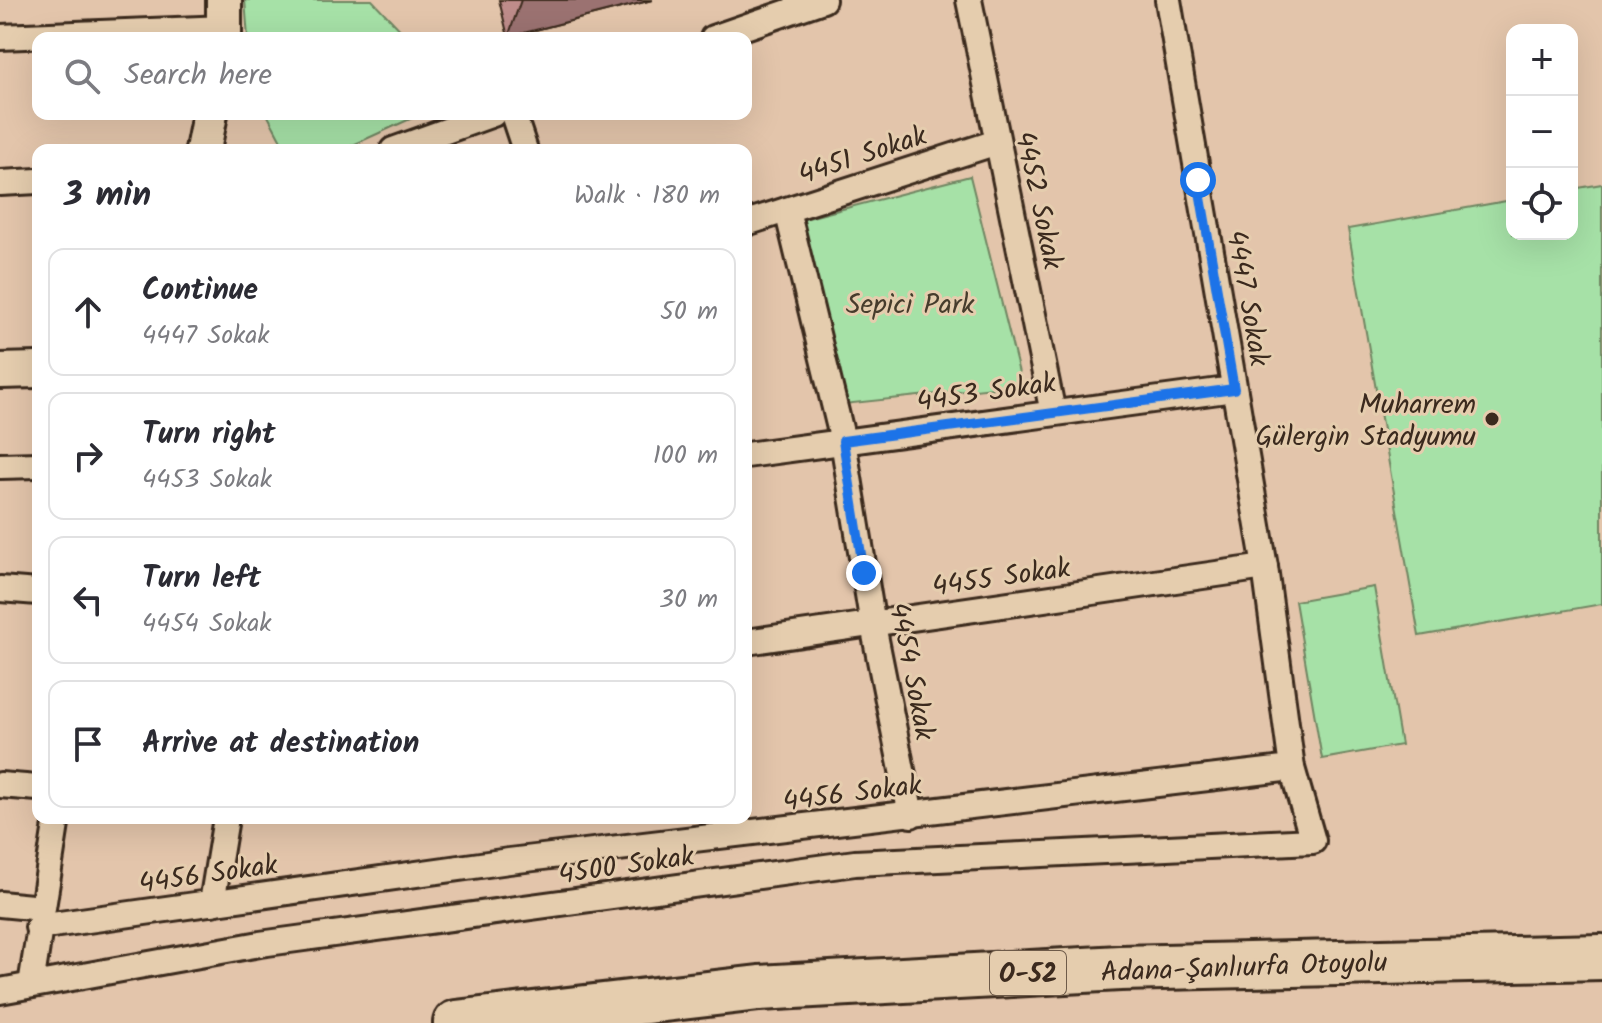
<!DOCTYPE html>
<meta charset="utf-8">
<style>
body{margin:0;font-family:Kalam,sans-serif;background:#f2f2f3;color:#2b2b33}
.controls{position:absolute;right:24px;top:24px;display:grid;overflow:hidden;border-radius:16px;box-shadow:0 8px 32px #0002}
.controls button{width:72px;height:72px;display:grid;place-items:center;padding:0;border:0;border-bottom:2px solid #e1e1e2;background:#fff;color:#2b2b33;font:40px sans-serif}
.stop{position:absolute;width:24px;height:24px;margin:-18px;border:6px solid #1a73e8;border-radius:50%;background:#fff}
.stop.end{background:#1a73e8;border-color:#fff;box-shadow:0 2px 8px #0008}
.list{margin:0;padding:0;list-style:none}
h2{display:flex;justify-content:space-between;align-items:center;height:104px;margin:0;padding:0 32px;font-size:34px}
h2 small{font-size:26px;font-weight:400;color:#7c7c81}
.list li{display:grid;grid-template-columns:52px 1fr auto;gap:24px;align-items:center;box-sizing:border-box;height:128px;margin:0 16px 16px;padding:0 16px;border:2px solid #e1e1e2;border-radius:16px}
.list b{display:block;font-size:30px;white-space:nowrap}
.list p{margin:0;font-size:26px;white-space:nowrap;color:#7c7c81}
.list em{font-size:26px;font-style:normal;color:#7c7c81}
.icon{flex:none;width:44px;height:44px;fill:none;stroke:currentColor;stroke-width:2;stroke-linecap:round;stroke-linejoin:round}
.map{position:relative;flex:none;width:1602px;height:1023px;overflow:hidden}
.search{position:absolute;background:#fff;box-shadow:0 8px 32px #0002;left:32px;top:32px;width:720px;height:88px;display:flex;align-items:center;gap:20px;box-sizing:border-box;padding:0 28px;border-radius:16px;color:#7c7c81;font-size:30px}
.panel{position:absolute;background:#fff;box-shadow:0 8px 32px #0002;left:32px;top:144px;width:720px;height:680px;border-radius:16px}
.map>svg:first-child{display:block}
.green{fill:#a6e1a7;stroke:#708662;stroke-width:2}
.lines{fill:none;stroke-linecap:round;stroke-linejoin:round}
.street-casing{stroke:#3b2a1e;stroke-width:30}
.secondary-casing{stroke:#3b2a1e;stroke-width:40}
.highway-casing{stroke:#3b2a1e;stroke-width:50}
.street{stroke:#e5cdae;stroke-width:24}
.secondary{stroke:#e5cdae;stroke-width:34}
.highway{stroke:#e5cdae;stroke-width:44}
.wall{fill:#be8c8a;stroke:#3b2a1e;stroke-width:2}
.shaded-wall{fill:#9b7271;stroke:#3b2a1e;stroke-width:2}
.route{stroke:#1a73e8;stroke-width:10}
.poi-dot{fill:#3b2a1e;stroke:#e5cdae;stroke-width:3}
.labels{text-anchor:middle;stroke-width:6;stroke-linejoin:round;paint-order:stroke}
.shield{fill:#e5cdae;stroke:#6e5b49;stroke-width:2}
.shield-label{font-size:26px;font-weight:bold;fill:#3b2a1e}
.street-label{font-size:28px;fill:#3b2a1e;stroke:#e5cdae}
.park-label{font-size:28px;fill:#463c2c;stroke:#e5cdae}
.poi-label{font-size:28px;fill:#3b2a1e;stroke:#e5cdae;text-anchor:end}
</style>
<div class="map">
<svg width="1602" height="1023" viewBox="0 0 1602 1023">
<rect width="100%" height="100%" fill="#e3c5ab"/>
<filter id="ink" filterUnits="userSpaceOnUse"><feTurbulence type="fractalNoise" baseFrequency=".0125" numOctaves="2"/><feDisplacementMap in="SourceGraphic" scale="16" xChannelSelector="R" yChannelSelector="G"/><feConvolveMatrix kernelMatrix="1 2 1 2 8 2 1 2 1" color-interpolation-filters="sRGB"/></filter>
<g filter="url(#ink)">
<g class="green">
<path d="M 245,0 L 372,0 L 408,38 L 248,38 Z"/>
<path d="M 267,114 L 421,114 L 342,150 L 286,150 Z"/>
<path d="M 970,176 L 1022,385 L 844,404 L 800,220 Z"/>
<path d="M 1602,184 L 1602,604 L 1419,636 L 1348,229 L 1512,200 L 1512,234 L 1572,234 L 1572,189 Z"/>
<path d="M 1374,587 L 1401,745 L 1322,759 L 1295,601 Z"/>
</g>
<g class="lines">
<g class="street-casing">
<g id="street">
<path d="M 969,0 L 1053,413"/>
<path d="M 0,37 L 226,28"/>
<path d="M 713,38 L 823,0"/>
<path d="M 513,114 L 525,150"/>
<path d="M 393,150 L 493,114"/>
<path d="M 0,183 L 38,181"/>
<path d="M 787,210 L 843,441 L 873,625 L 911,815"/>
<path d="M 746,223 L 997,142"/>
<path d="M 746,455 L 1234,389"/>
<path d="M 0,466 L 38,465"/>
<path d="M 0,589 L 38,592"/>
<path d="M 746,642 L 1265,567"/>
<path d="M 0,785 L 38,788"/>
<path d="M 212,903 L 226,818"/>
<path d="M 0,904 L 42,908"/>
<path d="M 38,927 L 509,861 L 1292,768"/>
<path d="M 31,985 L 57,818"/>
<path d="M 0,991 L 260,944 L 855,863 L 1313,841 L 1292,768 L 1265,567 L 1168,0"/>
</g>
</g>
<g class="secondary-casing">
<g id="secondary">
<path d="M 224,0 L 224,38"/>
<path d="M 203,150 L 210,114"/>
<path d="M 0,371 L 38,370"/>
</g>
</g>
<g class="highway-casing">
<path id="highway" d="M 456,1023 L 759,988 L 1120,968 L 1602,957"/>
</g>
<use href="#street" class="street"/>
<use href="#secondary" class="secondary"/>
<use href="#highway" class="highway"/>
</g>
<path class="wall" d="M 499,0 L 652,0 L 508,37 Z"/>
<path class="shaded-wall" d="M 521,0 L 652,0 L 508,37 Z"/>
</g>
<g class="lines" filter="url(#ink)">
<path class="route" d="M 864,573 L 843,441 L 1234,389 L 1198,180"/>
</g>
<circle class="poi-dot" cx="1492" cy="419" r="8"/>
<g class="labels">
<rect class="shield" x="990" y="951" width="76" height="44" rx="6"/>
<g class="shield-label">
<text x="1028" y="982">O-52</text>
</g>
<g class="street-label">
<text transform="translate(862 154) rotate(-18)" y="10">4451 Sokak</text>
<text transform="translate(1040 200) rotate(78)" y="10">4452 Sokak</text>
<text transform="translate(1249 298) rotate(80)" y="10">4447 Sokak</text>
<text transform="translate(986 391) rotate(-8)" y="10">4453 Sokak</text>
<text transform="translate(1001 576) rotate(-8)" y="10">4455 Sokak</text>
<text transform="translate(913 671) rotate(79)" y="10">4454 Sokak</text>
<text transform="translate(852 792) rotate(-7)" y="10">4456 Sokak</text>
<text transform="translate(626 864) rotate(-8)" y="10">4500 Sokak</text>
<text transform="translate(208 873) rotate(-8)" y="10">4456 Sokak</text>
<text transform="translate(1244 966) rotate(-2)" y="10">Adana-Şanlıurfa Otoyolu</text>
</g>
<g class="park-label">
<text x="910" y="313">Sepici Park</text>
</g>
<g class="poi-label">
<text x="1476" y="413">Muharrem<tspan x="1476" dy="32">Gülergin Stadyumu</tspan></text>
</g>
</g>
</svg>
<div class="controls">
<button>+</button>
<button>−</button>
<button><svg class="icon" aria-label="locate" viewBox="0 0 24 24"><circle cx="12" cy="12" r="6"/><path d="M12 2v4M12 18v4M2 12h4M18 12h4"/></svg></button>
</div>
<div class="stop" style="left:1198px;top:180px"></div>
<div class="stop end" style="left:864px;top:573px"></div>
<div class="search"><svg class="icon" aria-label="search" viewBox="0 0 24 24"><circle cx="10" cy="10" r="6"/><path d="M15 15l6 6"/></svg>Search here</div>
<section class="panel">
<h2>3 min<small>Walk · 180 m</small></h2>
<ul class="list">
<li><svg class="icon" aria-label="ahead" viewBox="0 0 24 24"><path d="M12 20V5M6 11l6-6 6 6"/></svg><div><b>Continue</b><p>4447 Sokak</p></div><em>50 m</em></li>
<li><svg class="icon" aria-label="right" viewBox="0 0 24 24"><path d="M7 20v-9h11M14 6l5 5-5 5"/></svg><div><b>Turn right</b><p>4453 Sokak</p></div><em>100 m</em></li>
<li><svg class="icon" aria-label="left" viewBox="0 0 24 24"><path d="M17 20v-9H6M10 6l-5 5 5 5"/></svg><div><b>Turn left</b><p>4454 Sokak</p></div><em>30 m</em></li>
<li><svg class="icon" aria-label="arrive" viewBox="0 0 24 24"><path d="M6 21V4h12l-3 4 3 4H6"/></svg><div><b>Arrive at destination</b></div></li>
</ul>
</section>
</div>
